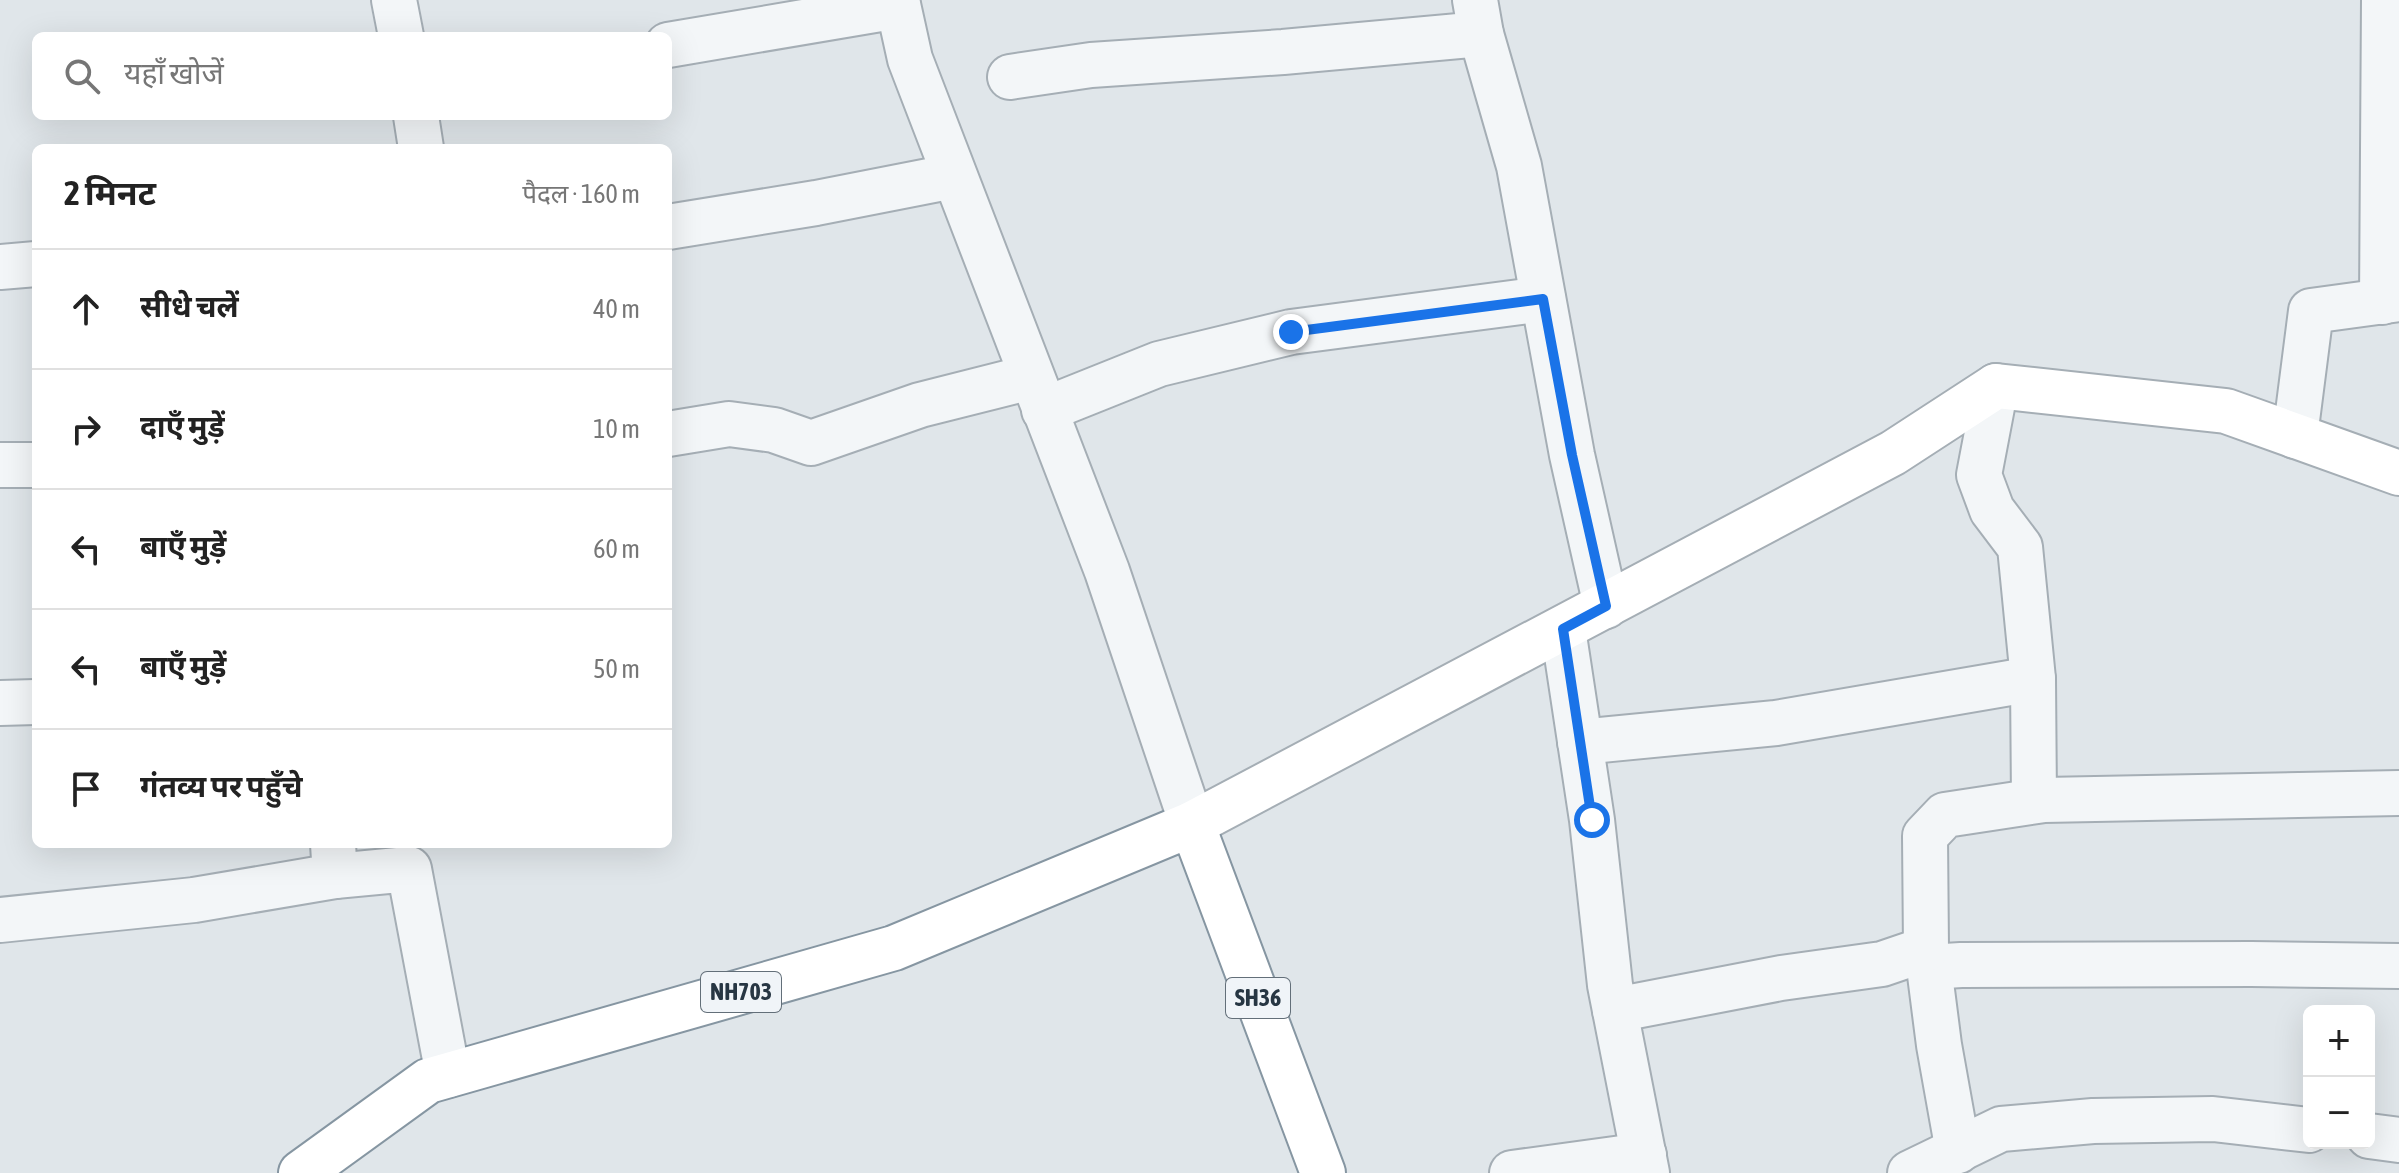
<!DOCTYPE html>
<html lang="hi">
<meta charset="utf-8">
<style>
body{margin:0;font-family:"Asap Condensed","Noto Sans Devanagari",sans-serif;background:#f2f2f2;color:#222}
.controls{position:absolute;right:24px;bottom:24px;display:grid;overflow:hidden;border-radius:12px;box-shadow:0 8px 32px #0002}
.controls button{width:72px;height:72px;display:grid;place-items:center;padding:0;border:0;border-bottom:2px solid #e0e0e0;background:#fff;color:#222;font:40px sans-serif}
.stop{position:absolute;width:24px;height:24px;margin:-18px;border:6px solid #1a73e8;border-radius:50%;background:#fff}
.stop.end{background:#1a73e8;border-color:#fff;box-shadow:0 2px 8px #0008}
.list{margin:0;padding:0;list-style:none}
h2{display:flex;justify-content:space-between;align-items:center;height:104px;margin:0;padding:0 32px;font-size:34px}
h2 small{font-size:26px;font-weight:400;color:#767676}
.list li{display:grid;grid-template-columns:52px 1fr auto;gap:24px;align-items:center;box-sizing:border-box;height:120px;padding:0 32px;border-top:2px solid #e0e0e0}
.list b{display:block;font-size:30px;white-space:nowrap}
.list em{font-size:26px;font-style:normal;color:#767676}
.icon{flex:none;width:44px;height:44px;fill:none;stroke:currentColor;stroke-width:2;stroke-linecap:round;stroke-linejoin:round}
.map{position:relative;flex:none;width:2399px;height:1173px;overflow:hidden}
.search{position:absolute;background:#fff;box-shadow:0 8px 32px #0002;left:32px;top:32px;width:640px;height:88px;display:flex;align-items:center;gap:20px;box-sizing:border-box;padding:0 28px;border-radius:12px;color:#767676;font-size:30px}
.panel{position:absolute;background:#fff;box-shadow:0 8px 32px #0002;left:32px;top:144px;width:640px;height:704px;border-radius:12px}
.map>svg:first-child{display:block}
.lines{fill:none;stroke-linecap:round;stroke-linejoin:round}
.street-casing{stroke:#a5aeb5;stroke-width:48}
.secondary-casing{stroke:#a5aeb5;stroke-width:48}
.highway-casing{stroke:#8696a2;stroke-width:48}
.street{stroke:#f3f6f8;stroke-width:44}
.secondary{stroke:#fff;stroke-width:44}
.highway{stroke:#fff;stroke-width:44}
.route{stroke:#1a73e8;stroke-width:10}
.labels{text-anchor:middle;stroke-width:7;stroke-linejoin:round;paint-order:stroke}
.shield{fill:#f0f4f8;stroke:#636f79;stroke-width:2}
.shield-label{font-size:24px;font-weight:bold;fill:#273643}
</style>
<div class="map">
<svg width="2399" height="1173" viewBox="0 0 2399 1173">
<rect width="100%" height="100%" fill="#e0e6ea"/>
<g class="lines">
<g class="street-casing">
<g id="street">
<path d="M 394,0 L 401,36"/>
<path d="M 897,0 L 910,59 L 1107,571 L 1192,824"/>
<path d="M 1475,0 L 1481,34 L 1519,166 L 1572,455 L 1606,606"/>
<path d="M 668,45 L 898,6"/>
<path d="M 1010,77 L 1091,65 L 1283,52 L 1481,34"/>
<path d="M 416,116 L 421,148"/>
<path d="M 668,227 L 816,203 L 954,176"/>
<path d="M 0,267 L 36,264"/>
<path d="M 2382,302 L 2384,0"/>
<path d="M 1996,386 L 1979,475 L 1992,510 L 2020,547 L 2033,679 L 2034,801"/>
<path d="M 1044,410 L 1159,364 L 1291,332 L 1543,299"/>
<path d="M 668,434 L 729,424 L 774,430 L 811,443 L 920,405 L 1031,377"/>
<path d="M 2295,436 L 2311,311 L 2399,299"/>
<path d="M 0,465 L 36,465"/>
<path d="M 1563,629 L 1592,820 L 1610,985 L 1647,1173"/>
<path d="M 0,703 L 36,702"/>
<path d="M 1580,742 L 1776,723 L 2033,679"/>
<path d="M 335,876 L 409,869 L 448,1075"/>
<path d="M 0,920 L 194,900 L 335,876 L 333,844"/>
<path d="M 1926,949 L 1929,967 L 1961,965 L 2251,964 L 2399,966"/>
<path d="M 1929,967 L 1939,1045 L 1958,1151"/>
<path d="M 1615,1010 L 1781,978 L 1882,964 L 1926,949 L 1925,836 L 1945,815 L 2044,800 L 2399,793"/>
<path d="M 2369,1136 L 2399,1140"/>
<path d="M 1512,1173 L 1644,1155"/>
<path d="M 1910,1173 L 2001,1129 L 2093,1121 L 2213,1119 L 2309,1130"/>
</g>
</g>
<g class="secondary-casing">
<path id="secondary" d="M 1192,824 L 1893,453 L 1996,386 L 2226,411 L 2399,473"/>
</g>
<g class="highway-casing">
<path id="highway" d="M 301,1173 L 428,1081 L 894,948 L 1192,824 L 1323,1173"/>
</g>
<use href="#street" class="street"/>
<use href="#secondary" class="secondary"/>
<use href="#highway" class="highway"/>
</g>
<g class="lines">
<path class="route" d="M 1291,332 L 1543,299 L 1572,455 L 1606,606 L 1563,629 L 1592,820"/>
</g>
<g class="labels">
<g class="shield">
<rect x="701" y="972" width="80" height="40" rx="6"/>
<rect x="1226" y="978" width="64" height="40" rx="6"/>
</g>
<g class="shield-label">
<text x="741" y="1000">NH703</text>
<text x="1258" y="1006">SH36</text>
</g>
</g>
</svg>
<div class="controls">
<button>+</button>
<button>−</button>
</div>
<div class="stop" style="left:1592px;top:820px"></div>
<div class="stop end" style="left:1291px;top:332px"></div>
<div class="search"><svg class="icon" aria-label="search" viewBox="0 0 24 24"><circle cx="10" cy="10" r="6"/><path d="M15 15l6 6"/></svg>यहाँ खोजें</div>
<section class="panel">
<h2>2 मिनट<small>पैदल · 160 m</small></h2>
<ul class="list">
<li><svg class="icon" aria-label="ahead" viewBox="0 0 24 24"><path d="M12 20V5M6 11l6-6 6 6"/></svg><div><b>सीधे चलें</b></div><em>40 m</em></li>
<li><svg class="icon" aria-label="right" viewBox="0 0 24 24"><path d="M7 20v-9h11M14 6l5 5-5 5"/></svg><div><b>दाएँ मुड़ें</b></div><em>10 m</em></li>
<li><svg class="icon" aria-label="left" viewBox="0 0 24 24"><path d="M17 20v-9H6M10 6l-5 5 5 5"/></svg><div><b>बाएँ मुड़ें</b></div><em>60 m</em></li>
<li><svg class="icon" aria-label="left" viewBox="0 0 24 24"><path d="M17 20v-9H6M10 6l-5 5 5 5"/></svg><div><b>बाएँ मुड़ें</b></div><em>50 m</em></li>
<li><svg class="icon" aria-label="arrive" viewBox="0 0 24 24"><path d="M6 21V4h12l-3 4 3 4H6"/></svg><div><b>गंतव्य पर पहुँचे</b></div></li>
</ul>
</section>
</div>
